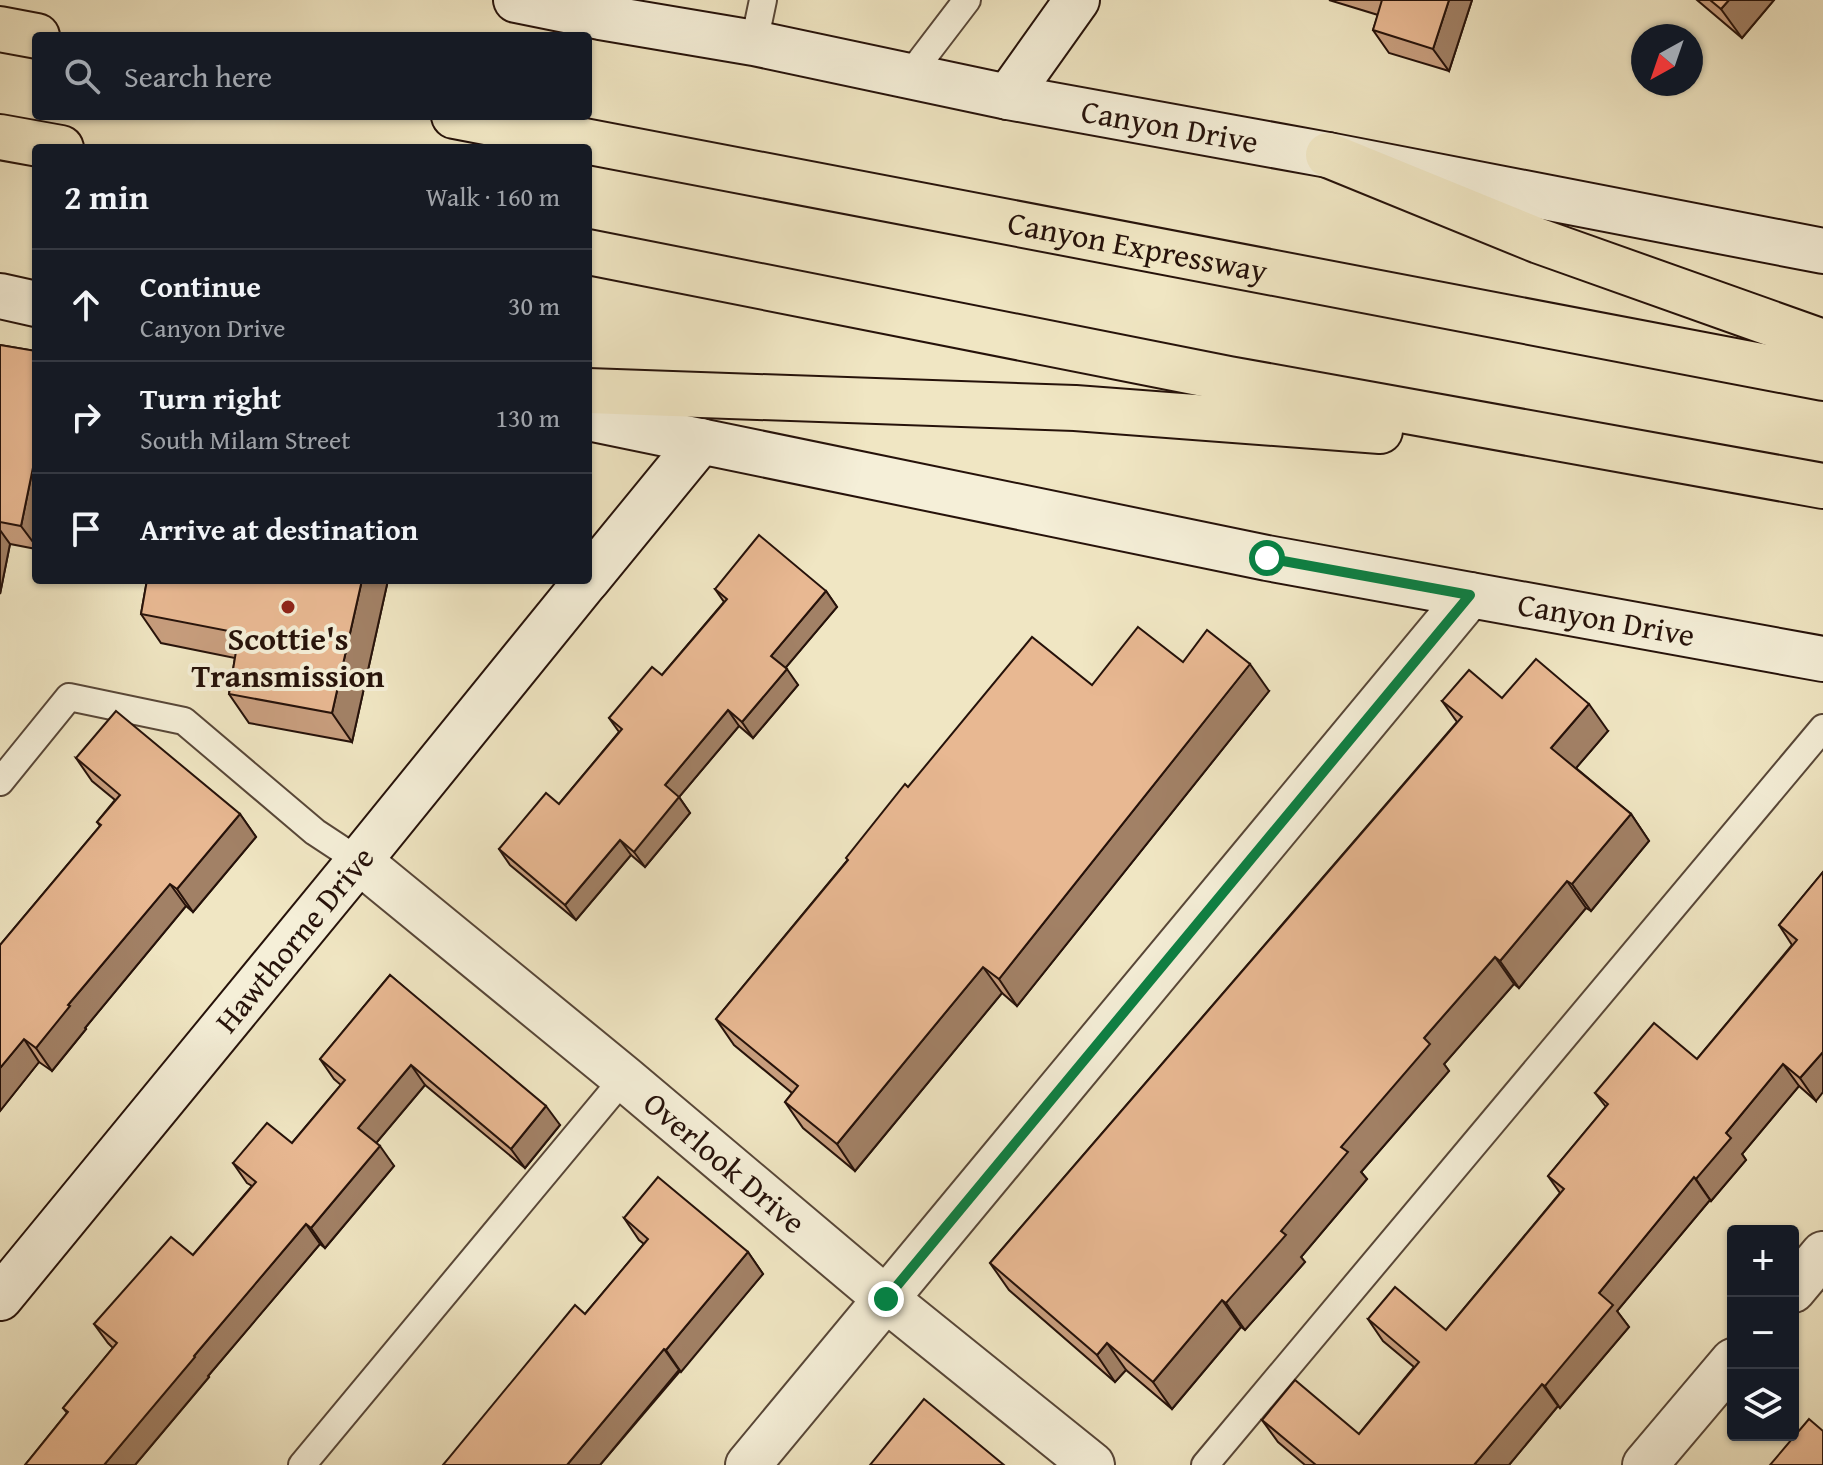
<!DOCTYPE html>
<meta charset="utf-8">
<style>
body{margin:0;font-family:"Gentium Book Plus",serif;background:#20242c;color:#f1f3f6}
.controls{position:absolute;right:24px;bottom:24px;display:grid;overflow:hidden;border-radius:8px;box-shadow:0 2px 6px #0004}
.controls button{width:72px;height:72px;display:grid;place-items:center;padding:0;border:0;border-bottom:2px solid #363941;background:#171b24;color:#f1f3f6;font:40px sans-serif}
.compass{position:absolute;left:1631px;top:24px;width:72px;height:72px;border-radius:50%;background:#171b24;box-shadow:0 2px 6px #0004;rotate:220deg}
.stop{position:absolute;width:24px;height:24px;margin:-18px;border:6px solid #0b8043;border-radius:50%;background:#fff}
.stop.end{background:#0b8043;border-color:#fff;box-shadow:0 2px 8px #0008}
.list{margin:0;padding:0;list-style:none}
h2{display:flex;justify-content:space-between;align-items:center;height:104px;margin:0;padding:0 32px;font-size:34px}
h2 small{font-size:26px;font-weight:400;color:#9ea1a6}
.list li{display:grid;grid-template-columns:52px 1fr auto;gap:24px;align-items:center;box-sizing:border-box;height:112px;padding:0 32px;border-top:2px solid #363941}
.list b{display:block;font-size:30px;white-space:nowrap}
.list p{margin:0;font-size:26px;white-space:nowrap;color:#9ea1a6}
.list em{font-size:26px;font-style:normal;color:#9ea1a6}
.icon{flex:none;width:44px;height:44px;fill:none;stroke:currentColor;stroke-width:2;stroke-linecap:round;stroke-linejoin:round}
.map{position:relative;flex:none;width:1823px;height:1465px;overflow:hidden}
.search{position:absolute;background:#171b24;box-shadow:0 2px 6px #0004;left:32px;top:32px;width:560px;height:88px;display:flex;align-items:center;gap:20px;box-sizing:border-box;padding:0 28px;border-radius:8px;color:#9ea1a6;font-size:30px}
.panel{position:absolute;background:#171b24;box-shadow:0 2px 6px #0004;left:32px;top:144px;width:560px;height:440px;border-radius:8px}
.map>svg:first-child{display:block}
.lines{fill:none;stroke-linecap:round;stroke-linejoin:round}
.lane-casing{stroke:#584738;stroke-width:30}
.street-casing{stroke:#584738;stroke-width:48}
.secondary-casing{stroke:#26120a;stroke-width:48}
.highway-casing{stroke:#26120a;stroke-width:48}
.lane{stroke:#f5efd8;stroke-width:26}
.street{stroke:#f5efd8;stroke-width:44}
.secondary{stroke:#f5efd8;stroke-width:44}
.highway{stroke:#f0e6c3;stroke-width:44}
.wall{fill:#c89e7e;stroke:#26120a;stroke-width:2}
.shaded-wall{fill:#a28166;stroke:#26120a;stroke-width:2}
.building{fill:#e8b892;stroke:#26120a;stroke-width:2}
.route{stroke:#0b8043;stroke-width:10}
.poi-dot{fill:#8f2418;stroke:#f5efd8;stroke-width:3}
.labels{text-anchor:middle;stroke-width:8;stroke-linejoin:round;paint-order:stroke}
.street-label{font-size:32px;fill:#26120a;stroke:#f5efd8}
.poi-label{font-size:32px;font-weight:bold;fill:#26120a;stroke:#f5efd8}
</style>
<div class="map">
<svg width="1823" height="1465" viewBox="0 0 1823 1465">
<rect width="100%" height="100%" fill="#f0e6c3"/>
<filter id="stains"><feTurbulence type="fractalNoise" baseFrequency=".0025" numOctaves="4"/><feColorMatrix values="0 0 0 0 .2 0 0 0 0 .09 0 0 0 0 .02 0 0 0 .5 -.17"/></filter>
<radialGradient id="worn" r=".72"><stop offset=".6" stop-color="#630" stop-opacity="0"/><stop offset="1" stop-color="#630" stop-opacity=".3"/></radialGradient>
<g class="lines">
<g class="lane-casing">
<g id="lane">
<path d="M 754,43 L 763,0"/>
<path d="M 909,76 L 967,0"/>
<path d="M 0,782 L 69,697 L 184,721 L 315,832 L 359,861"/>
<path d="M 302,1465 L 624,1078"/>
<path d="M 1205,1465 L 1823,728"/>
</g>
</g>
<g class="street-casing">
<g id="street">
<path id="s1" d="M 359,861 L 624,1078 L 886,1299 L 1092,1465"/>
<path d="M 1793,1290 L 1823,1254"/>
<path d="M 748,1465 L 1470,595"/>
<path d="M 1645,1465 L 1733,1361"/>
</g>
</g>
<g class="secondary-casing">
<g id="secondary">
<path id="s2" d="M 516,0 L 600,17 L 754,43 L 1008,97 L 1328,155 L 1823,251"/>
<path d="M 1008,97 L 1077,0"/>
<path d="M 0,296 L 36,304"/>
<path id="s3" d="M 588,418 L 1267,558 L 1823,659"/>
<path d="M 588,579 L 701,441"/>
<path id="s4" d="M 0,1298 L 359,861 L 587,580"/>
</g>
</g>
<g class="highway-casing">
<g id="highway">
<path d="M 0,29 L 37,36"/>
<path id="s5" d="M 454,116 L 1823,378"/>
<path d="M 0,137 L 61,148"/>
<path d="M 1328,155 L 1539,241 L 1823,342"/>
<path d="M 588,252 L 1229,379 L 1823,486"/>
<path d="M 588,391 L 1075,408 L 1380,431"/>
</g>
</g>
<use href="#lane" class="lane"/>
<use href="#street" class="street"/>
<use href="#secondary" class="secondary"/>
<use href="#highway" class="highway"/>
</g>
<g class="wall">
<path d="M 1329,0 L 1472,0 L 1449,71 L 1389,53 L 1373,30 L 1378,15 Z"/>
<path d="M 1697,0 L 1774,0 L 1742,38 Z"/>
<path d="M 0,345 L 36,351 L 36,549 L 10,544 L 0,594 Z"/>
<path d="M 147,580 L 388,580 L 352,742 L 249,723 L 229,694 L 235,658 L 161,643 L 141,614 Z"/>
<path d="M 715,589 L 826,591 L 837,607 L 785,668 L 798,685 L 753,738 L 739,726 L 679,797 L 690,813 L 645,867 L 631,855 L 576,920 L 510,865 L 499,849 L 559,804 L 619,732 L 609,718 L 662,675 L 724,602 Z"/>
<path d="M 1183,662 L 1269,691 L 1017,1006 L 1002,993 L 855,1171 L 803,1128 L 785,1102 L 792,1093 L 734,1045 L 716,1019 L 908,787 L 1092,685 Z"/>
<path d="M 1502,698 L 1608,731 L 1576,768 L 1631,814 L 1649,841 L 1591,911 L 1586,908 L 1519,988 L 1514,984 L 1444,1064 L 1449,1071 L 1361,1172 L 1367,1179 L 1301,1257 L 1305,1262 L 1245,1330 L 1241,1327 L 1172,1409 L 1126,1370 L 1115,1382 L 1009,1290 L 990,1263 L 1457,722 L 1442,701 Z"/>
<path d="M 76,758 L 240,814 L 256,837 L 193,912 L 186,906 L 85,1028 L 86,1029 L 52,1071 L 39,1062 L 0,1111 L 0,945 L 100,826 L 97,822 L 115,800 L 92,781 Z"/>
<path d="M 1823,872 L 1816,1101 L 1799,1086 L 1742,1154 L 1746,1160 L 1711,1201 L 1710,1200 L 1617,1311 L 1629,1327 L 1560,1408 L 1558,1406 L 1509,1465 L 1305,1465 L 1278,1442 L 1262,1420 L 1359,1434 L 1414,1367 L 1383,1341 L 1368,1319 L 1446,1330 L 1560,1193 L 1548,1176 L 1606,1107 L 1595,1093 L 1697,1059 L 1792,945 L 1779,925 Z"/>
<path d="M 390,975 L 560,1125 L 525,1168 L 425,1085 L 376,1143 L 394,1166 L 325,1248 L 320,1244 L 208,1376 L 209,1377 L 135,1465 L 25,1465 L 67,1413 L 63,1408 L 113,1348 L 108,1343 L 94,1324 L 193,1255 L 252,1186 L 247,1183 L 233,1163 L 292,1143 L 341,1085 L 334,1079 L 320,1059 Z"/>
<path d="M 624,1218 L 748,1252 L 763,1274 L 600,1465 L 443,1465 L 585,1314 L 644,1244 L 639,1240 Z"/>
</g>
<g class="shaded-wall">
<path d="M 1449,0 L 1472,0 L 1449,71 L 1433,49 Z"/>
<path d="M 1729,0 L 1774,0 L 1742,38 L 1721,9 Z"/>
<path d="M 36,453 L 36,546 L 21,526 Z"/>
<path d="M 0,530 L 10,544 L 0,594 Z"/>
<path d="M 362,580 L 388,580 L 352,742 L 332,713 Z"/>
<path d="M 826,591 L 837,607 L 782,672 L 771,656 Z"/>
<path d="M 1250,664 L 1269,691 L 1017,1006 L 999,979 Z"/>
<path d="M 787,669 L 798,685 L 753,738 L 742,722 Z"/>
<path d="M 1589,704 L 1608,731 L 1570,775 L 1551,748 Z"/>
<path d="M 728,710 L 739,726 L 679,797 L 690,813 L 645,867 L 634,852 L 665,785 Z"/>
<path d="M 240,814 L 256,837 L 193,912 L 177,889 Z"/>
<path d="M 1631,814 L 1649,841 L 1591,911 L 1572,884 Z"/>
<path d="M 620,840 L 631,855 L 576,920 L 565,905 Z"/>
<path d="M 1567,881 L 1586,908 L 1519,988 L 1500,961 Z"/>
<path d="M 170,884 L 186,906 L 85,1028 L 86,1029 L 52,1071 L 36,1048 L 68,1005 Z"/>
<path d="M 1495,957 L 1514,984 L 1444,1064 L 1449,1071 L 1361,1172 L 1367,1179 L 1301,1257 L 1305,1262 L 1245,1330 L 1226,1303 L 1281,1231 L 1341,1147 L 1424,1038 Z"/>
<path d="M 983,967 L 1002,993 L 855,1171 L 837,1144 Z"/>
<path d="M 24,1039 L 39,1062 L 0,1111 L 0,1068 Z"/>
<path d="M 1823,1052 L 1823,1092 L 1816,1101 L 1800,1078 Z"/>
<path d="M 1783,1064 L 1799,1086 L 1742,1154 L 1746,1160 L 1711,1201 L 1696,1179 L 1726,1133 Z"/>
<path d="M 411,1065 L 425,1085 L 372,1148 L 358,1128 Z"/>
<path d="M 546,1106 L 560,1125 L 525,1168 L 511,1149 Z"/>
<path d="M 380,1146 L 394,1166 L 325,1248 L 311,1228 Z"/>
<path d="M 1694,1177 L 1710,1200 L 1617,1311 L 1629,1327 L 1560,1408 L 1545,1386 L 1599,1293 Z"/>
<path d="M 306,1224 L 320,1244 L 208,1376 L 209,1377 L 135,1465 L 104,1465 L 194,1356 Z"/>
<path d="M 748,1252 L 763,1274 L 681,1372 L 666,1350 Z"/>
<path d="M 1222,1300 L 1241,1327 L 1172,1409 L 1153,1382 Z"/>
<path d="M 1107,1343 L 1126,1370 L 1115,1382 L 1097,1355 Z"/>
<path d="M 664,1349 L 679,1370 L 600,1465 L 567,1465 Z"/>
<path d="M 1542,1384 L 1558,1406 L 1509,1465 L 1474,1465 Z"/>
</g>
<g class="building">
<path d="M 1382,0 L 1449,0 L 1433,49 L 1373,30 Z"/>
<path d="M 1710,0 L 1729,0 L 1721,9 Z"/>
<path d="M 0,345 L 36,351 L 36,453 L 21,526 L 0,522 Z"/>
<path d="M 759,535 L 826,591 L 771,656 L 787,669 L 742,722 L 728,710 L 665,785 L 679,797 L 634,852 L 620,840 L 565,905 L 499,849 L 546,793 L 559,804 L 622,729 L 609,718 L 652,667 L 662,675 L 727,599 L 715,589 Z"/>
<path d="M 147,580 L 362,580 L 332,713 L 229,694 L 239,633 L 141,614 Z"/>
<path d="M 1138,627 L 1183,662 L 1207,630 L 1250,664 L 999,979 L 983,967 L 837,1144 L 785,1102 L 798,1086 L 716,1019 L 848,860 L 846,858 L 905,784 L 908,787 L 1032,637 L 1092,685 Z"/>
<path d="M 1536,659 L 1589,704 L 1551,748 L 1631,814 L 1572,884 L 1567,881 L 1500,961 L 1495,957 L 1424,1038 L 1430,1044 L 1341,1147 L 1348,1152 L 1281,1231 L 1286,1235 L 1226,1303 L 1222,1300 L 1153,1382 L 1107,1343 L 1097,1355 L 990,1263 L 1462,717 L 1442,701 L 1469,670 L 1502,698 Z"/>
<path d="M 116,711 L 240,814 L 177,889 L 170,884 L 68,1005 L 70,1006 L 36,1048 L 24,1039 L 0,1068 L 0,945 L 101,825 L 97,822 L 120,795 L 76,758 Z"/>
<path d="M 1823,872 L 1823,1052 L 1800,1078 L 1783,1064 L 1726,1133 L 1731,1138 L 1696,1179 L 1694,1177 L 1599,1293 L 1613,1305 L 1545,1386 L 1542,1384 L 1474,1465 L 1316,1465 L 1262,1420 L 1295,1380 L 1359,1434 L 1419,1362 L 1368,1319 L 1395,1287 L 1446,1330 L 1564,1189 L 1548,1176 L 1608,1104 L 1595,1093 L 1654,1023 L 1697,1059 L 1797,940 L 1779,925 Z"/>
<path d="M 390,975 L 546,1106 L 511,1149 L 411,1065 L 358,1128 L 380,1146 L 311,1228 L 306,1224 L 194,1356 L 195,1357 L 104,1465 L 25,1465 L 68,1412 L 63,1408 L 117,1343 L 94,1324 L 171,1237 L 193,1255 L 256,1182 L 233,1163 L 267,1123 L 292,1143 L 345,1080 L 320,1059 Z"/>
<path d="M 658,1177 L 748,1252 L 666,1350 L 664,1349 L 567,1465 L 443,1465 L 575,1305 L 585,1314 L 648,1239 L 624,1218 Z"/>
<path d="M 924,1399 L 1004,1465 L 870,1465 Z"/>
<path d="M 1809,1419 L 1823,1431 L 1823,1465 L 1770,1465 Z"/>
</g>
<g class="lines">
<path class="route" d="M 886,1299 L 1470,595 L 1267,558"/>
</g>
<circle class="poi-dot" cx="288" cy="607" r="8"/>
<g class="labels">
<g class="street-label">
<text dy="11" stroke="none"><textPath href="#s2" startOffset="666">Canyon Drive</textPath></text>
<text dy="11" stroke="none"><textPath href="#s5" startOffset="696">Canyon Expressway</textPath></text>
<text dy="11" stroke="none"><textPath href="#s3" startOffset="1038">Canyon Drive</textPath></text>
<text dy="11" stroke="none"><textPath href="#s4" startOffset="464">Hawthorne Drive</textPath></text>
<text dy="11" stroke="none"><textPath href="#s1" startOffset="474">Overlook Drive</textPath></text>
</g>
<g class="poi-label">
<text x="288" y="650">Scottie's<tspan x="288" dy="37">Transmission</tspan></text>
</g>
</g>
<rect width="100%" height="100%" filter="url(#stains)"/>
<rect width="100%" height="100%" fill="url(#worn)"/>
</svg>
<div class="controls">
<button>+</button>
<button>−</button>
<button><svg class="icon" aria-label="layers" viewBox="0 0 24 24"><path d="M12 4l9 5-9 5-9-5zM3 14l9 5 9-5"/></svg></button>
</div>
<svg class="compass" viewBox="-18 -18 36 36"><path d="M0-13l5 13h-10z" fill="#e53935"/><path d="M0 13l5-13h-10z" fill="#9ea1a6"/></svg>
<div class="stop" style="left:1267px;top:558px"></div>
<div class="stop end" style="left:886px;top:1299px"></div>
<div class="search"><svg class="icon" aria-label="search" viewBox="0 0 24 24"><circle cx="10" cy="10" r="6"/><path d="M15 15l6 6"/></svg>Search here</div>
<section class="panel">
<h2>2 min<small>Walk · 160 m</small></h2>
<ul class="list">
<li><svg class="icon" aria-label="ahead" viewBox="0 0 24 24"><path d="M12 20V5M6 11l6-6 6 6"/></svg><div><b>Continue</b><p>Canyon Drive</p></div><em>30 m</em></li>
<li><svg class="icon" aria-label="right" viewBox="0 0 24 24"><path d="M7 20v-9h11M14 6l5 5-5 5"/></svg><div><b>Turn right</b><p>South Milam Street</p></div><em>130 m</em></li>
<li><svg class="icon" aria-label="arrive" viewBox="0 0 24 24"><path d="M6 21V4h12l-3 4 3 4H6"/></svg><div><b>Arrive at destination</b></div></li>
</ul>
</section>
</div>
